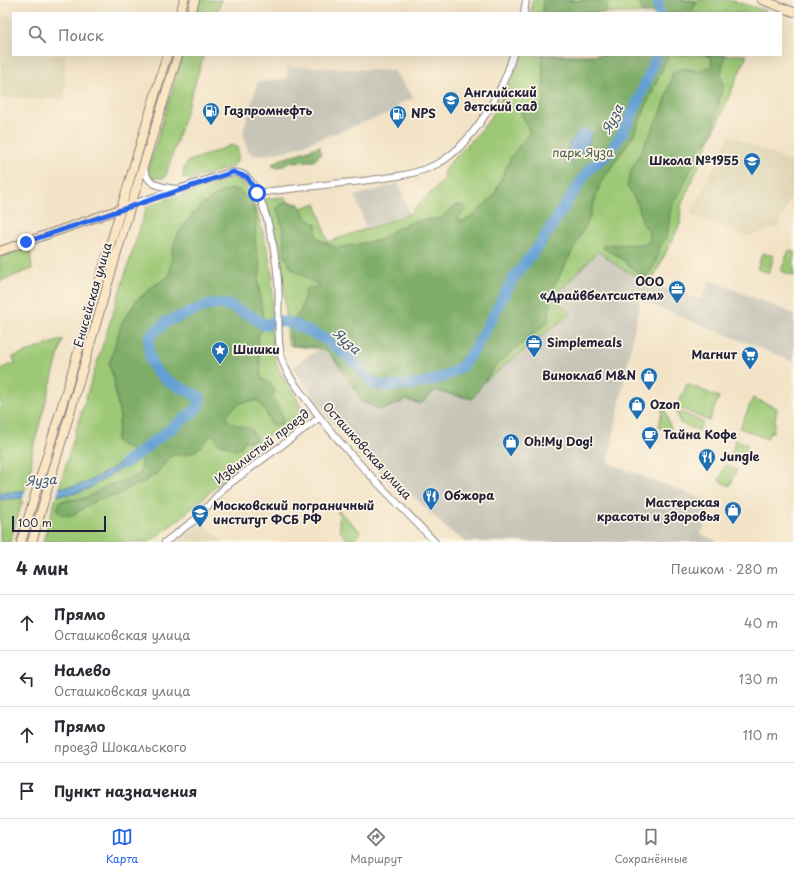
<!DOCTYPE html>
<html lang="ru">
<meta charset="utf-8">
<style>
body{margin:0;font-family:"Playpen Sans",sans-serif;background:#f2f2f3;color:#2b2b33}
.scale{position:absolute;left:12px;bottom:10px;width:94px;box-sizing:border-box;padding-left:4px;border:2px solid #22223b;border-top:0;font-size:11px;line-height:14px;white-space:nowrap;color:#22223b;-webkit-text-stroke:3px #fcf5e5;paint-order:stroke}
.stop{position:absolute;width:12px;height:12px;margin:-9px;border:3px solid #2563eb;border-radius:50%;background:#fff}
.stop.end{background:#2563eb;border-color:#fff;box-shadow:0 1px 4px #0008}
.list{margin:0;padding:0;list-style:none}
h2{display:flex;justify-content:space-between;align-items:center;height:52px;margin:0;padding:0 16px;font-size:17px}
h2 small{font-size:13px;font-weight:400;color:#7c7c81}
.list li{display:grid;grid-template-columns:26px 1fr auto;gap:12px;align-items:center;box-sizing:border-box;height:56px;padding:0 16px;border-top:1px solid #e1e1e2}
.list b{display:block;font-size:15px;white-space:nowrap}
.list p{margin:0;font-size:13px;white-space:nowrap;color:#7c7c81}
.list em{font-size:13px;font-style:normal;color:#7c7c81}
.icon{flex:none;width:22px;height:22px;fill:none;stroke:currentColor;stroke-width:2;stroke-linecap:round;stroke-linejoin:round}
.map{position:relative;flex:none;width:794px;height:542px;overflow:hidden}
.search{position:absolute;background:#fff;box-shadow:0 4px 16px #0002;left:12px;right:12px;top:12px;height:44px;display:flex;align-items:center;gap:10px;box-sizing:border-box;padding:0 14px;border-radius:0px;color:#7c7c81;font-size:15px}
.sheet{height:276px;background:#fff}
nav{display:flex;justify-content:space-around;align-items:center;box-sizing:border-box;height:56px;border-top:1px solid #e1e1e2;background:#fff;font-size:11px;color:#7c7c81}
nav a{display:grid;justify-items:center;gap:2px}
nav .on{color:#2563eb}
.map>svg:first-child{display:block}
.built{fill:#e0d7b7}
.industrial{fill:#c6c5b8}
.green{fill:#9dc976;stroke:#607658}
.forest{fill:#7ead67;stroke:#506851}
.water{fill:#629fd3;stroke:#426087}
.pier{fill:#f3e3c6}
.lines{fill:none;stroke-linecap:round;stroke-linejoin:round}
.river{stroke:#629fd3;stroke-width:11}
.street-casing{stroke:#8a8280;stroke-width:8}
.secondary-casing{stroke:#8a8280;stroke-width:10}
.street{stroke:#fff;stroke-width:6}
.secondary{stroke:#fbe6c4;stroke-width:8}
.route{stroke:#2563eb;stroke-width:5}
.labels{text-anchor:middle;stroke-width:3.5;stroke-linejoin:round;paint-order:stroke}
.poi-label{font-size:12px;font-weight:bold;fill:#22223b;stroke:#fcf5e5;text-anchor:start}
.park-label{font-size:12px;fill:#4d5c50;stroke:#fcf5e5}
.street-label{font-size:12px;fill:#22223b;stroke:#fcf5e5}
.water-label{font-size:13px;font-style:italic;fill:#3c5478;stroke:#fcf5e5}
</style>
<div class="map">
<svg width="794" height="542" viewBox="0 0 794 542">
<rect width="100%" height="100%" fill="#fcf5e5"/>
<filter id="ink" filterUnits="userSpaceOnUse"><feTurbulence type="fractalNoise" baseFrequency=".025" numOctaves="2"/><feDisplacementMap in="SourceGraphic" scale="8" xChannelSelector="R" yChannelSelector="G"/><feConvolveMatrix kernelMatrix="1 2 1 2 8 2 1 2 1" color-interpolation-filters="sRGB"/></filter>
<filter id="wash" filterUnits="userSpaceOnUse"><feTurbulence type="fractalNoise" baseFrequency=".012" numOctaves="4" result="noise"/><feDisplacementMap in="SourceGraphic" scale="16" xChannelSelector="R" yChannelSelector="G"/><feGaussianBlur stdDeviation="0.9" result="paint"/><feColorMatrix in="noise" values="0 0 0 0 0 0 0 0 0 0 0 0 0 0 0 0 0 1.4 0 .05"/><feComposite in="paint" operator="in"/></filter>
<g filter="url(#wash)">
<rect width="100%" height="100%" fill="#f3e3c6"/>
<g class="built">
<path d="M 0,15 L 13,15 L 13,55 L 65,55 L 65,99 L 0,98 Z"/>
<path d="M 729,135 L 794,163 L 794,189 L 778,228 L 750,236 L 737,233 L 691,214 Z"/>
<path d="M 201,522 L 225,542 L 171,542 L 180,534 L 184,534 Z"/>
</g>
<g class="industrial">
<path d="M 288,66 L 394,71 L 414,98 L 399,103 L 397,110 L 287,151 L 254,156 L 248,151 L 243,132 L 258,82 L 287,78 Z"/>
<path d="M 399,183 L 409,213 L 366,227 L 355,196 Z"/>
<path d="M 598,251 L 619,267 L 650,284 L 701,300 L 710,280 L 794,314 L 794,362 L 640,300 L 608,463 L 713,503 L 701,534 L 719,542 L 466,542 L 446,528 L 399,482 L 393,487 L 335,424 L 334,424 L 294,369 L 296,364 L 319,349 L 329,352 L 357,392 L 571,313 L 553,298 Z"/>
</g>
<g class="green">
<path d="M 199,0 L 221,0 L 217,13 L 195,13 Z"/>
<path d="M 532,0 L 730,0 L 766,11 L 765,13 L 531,13 Z"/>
<path d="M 183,55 L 204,55 L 166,175 L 163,178 L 151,178 L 148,169 Z"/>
<path d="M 522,55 L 747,55 L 681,206 L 680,224 L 650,284 L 619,267 L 598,251 L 553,298 L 571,313 L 480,385 L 430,379 L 383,401 L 357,392 L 329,352 L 319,349 L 291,346 L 288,342 L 281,250 L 264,199 L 285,197 L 290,212 L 316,203 L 328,242 L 409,214 L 445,179 L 443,173 C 454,154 473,142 486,124 C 501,103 511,78 522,55 Z"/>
<path d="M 232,145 L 237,147 C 239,156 239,161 232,167 L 191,180 L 183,178 L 183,171 L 187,162 Z"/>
<path d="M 233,178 L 246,185 C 257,210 269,248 272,276 C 274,303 268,335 276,361 C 281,382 302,397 303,418 L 299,425 L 276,438 L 270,434 L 252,448 L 254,452 L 188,512 L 150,542 L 43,542 L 82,410 L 147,206 Z"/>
<path d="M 23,249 L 30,250 L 32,269 L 0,281 L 0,257 Z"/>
<path d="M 789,250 L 794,252 L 794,276 L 781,271 Z"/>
<path d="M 762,253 L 774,256 L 769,273 L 757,269 Z"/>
<path d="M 63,339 L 32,452 L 31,473 L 10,542 L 0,542 L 0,369 L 15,363 L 13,357 Z"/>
<path d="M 687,384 L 719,397 L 709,421 L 677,407 Z"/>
<path d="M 753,398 L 777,408 L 773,432 L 770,432 L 767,439 L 740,428 Z"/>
<path d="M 662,409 L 665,410 L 671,429 L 670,432 L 659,427 Z"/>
<path d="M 676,410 L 703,422 L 699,431 L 680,423 Z"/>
<path d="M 736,440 L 748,445 L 741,461 L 730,456 Z"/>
<path d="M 725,465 L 737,470 L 730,486 L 719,481 Z"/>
<path d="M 338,510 L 361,532 L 352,542 L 350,542 L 340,531 Z"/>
</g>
<g class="forest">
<path d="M 543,0 L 612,0 L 605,9 L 606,13 L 543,13 Z"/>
<path d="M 638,0 L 693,0 L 697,3 L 690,13 L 644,13 Z"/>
<path d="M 542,55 L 668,55 L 634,134 L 600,184 L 589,219 L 551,292 L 549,321 L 496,365 L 472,399 L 435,391 L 421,404 L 406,400 L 382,410 L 361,402 L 350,375 L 323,347 L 292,345 L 289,327 L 301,310 L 306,289 L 320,286 L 291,268 L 285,256 L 283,230 L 277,209 C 283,200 289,202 299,204 L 307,219 L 316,224 L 316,235 L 320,240 L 337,248 L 380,240 L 396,229 L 415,221 L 441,218 L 456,205 L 463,205 L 466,210 L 457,218 L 462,222 L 474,215 L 493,197 L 511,157 L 530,132 L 521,113 L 542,105 L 544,97 Z"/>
<path d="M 705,55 L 725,55 L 721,74 L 723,86 L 714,120 L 714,130 L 710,139 L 702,145 L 680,193 L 674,201 L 670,212 L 668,234 L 660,247 L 654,266 L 646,277 L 643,277 L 618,256 L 603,248 L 603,245 L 645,244 L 650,240 L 648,230 L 643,224 L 638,204 L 627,187 L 631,171 L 663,108 L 673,72 L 684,68 L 698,71 L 712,66 L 711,58 Z"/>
<path d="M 320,146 L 321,154 L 314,161 L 292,162 L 278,168 L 272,166 L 273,163 L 279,160 Z"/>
<path d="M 233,189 L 240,191 L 250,200 L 253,205 L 256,218 L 255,245 L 261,269 L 258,281 L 264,326 L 258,337 L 261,378 L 272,385 L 275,391 L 273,397 L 282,416 L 282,423 L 276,426 L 270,423 L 266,412 L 258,401 C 241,401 235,403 226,418 L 231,423 L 251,429 L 257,441 L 244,441 L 241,447 L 236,450 L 218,443 L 212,433 C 200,450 194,456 172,455 L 155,475 L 139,485 L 136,484 L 118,495 L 98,499 L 71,516 L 62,515 L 57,510 L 60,501 L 86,498 L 109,485 L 135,477 L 140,473 C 146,448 129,453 116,441 L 120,417 L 115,391 L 114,379 L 109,365 L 122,322 L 137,300 L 152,287 L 169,276 C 171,265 171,250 176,239 C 185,218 211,193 233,189 Z"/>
</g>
<g class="water">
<path d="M 581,129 L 587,129 L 592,133 C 589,146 581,155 570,163 L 567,163 L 564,159 L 571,141 Z"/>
<path d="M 135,452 L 138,458 L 88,489 L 73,494 L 0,500 L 0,493 L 74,486 L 88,482 L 111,469 Z"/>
</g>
<path class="pier" d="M 60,485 L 56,499 L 22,501 L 26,488 Z"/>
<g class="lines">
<g class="river">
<path d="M 658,0 L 659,13"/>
<path d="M 125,463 L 192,413 L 198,407 L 200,397 C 169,381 145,377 149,337 L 166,322 L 210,304 L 228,305 L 251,316 L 264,325 L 279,321 L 292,323 L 327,340 L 350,358 L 374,384 L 386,386 L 411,385 L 441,378 L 461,367 L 476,347 L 514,277 L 540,244 L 589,169 L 609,153 L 623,132 L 635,108 L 657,55"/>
</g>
</g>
</g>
<g filter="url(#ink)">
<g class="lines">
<g class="street-casing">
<g id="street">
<path d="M 524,13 L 526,0"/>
<path d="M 144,168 C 147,185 160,187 176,189"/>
<path d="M 257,193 C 289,189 321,185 353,182 C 382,178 413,177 439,163 C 472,144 503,92 513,55"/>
<path d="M 129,205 L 227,173 C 234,172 241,172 247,177 C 266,196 276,255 278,281 C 280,305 276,332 281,356 C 286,375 298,388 309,403 C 345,453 392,497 435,542"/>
<path d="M 165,542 L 196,519 L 225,487 L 319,418"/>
</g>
</g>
<g class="secondary-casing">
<g id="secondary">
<path d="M 762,0 L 794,12"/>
<path d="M 180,13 L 184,0"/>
<path d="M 191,13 L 195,0"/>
<path d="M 0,251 L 123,208"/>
<path d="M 21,542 L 167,55"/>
<path d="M 32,542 L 131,205 L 178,55"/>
</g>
</g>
<use href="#street" class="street"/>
<use href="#secondary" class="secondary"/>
</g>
</g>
<g class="lines" filter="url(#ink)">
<path class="route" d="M 26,242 L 233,172 L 247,177 L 257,193"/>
</g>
<defs>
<g id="school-pin" transform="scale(0.9)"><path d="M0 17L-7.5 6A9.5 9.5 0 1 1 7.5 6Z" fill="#1f6fb2" stroke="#fcf5e5"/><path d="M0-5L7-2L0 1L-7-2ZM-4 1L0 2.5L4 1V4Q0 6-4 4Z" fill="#fff"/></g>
<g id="fuel-pin" transform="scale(0.9)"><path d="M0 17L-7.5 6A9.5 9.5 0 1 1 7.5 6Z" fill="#1f6fb2" stroke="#fcf5e5"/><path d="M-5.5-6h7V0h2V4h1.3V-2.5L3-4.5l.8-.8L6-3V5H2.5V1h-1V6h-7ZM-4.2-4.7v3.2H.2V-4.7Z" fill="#fff"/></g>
<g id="office-pin" transform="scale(0.9)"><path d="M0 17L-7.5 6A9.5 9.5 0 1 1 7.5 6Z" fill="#1f6fb2" stroke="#fcf5e5"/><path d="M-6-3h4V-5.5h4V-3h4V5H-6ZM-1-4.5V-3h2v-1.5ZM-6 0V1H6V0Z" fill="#fff"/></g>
<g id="sight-pin" transform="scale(0.9)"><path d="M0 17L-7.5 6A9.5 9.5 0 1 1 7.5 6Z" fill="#1f6fb2" stroke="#fcf5e5"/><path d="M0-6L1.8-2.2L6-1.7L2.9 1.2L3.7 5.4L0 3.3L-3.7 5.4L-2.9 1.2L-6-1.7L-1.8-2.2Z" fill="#fff"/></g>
<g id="supermarket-pin" transform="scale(0.9)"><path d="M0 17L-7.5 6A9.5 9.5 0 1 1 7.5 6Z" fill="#1f6fb2" stroke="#fcf5e5"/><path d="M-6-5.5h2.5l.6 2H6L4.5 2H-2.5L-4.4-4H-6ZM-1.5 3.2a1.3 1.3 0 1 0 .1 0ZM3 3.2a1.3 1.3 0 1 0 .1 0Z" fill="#fff"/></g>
<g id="shop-pin" transform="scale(0.9)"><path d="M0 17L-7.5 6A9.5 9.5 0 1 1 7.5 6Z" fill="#1f6fb2" stroke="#fcf5e5"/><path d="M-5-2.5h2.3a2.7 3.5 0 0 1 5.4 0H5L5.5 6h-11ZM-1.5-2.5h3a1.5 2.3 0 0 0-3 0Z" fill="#fff"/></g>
<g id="cafe-pin" transform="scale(0.9)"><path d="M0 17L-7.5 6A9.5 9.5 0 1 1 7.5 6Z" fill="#1f6fb2" stroke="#fcf5e5"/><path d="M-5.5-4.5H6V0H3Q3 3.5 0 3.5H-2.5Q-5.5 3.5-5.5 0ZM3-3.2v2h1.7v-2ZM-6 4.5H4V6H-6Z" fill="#fff"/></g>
<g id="restaurant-pin" transform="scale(0.9)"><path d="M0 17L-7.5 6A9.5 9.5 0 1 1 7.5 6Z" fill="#1f6fb2" stroke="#fcf5e5"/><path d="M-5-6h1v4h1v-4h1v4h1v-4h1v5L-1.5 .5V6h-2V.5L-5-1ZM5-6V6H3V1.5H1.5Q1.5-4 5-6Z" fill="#fff"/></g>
<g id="university-pin" transform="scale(0.9)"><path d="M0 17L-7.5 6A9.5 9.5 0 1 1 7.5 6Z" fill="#1f6fb2" stroke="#fcf5e5"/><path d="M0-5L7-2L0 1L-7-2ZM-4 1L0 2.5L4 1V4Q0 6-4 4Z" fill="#fff"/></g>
</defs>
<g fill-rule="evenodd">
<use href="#school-pin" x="451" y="100"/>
<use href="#fuel-pin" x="211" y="111"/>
<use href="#fuel-pin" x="398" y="114"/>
<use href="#school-pin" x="752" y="161"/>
<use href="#office-pin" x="677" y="289"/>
<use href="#office-pin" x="534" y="343"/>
<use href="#sight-pin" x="220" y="350"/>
<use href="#supermarket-pin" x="750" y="355"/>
<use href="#shop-pin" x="649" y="376"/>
<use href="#shop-pin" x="637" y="405"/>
<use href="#cafe-pin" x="650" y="435"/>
<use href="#shop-pin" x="511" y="442"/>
<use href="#restaurant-pin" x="707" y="457"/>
<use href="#restaurant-pin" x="431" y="496"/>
<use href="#shop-pin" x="733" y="510"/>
<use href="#university-pin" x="200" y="513"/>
</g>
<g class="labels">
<g class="poi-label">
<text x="464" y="97">Английский<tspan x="464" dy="14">детский сад</tspan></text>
<text x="224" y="115">Газпромнефть</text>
<text x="411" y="118">NPS</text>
<text x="739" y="165" text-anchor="end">Школа №1955</text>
<text x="664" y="286" text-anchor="end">ООО<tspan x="664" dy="14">«Драйвбелтсистем»</tspan></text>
<text x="547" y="347">Simplemeals</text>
<text x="233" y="354">Шишки</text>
<text x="737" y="359" text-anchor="end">Магнит</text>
<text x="636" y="380" text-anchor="end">Виноклаб М&amp;N</text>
<text x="650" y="409">Ozon</text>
<text x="663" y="439">Тайна Кофе</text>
<text x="524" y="446">Oh!My Dog!</text>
<text x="720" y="461">Jungle</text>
<text x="444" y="500">Обжора</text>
<text x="720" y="507" text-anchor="end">Мастерская<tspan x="720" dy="14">красоты и здоровья</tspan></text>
<text x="213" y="510">Московский пограничный<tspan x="213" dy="14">институт ФСБ РФ</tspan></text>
</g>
<g class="park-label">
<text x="583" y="157">парк Яуза</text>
</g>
<g class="street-label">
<text transform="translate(93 295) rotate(-74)" y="4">Енисейская улица</text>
<text transform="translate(262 447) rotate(-37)" y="4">Извилистый проезд</text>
<text transform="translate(367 451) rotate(48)" y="4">Осташковская улица</text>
</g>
<g class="water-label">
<text transform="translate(612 119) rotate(-63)" y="5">Яуза</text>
<text transform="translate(347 341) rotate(41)" y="5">Яуза</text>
<text transform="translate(41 480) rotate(-4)" y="5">Яуза</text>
</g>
</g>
</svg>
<div class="scale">100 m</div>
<div class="stop" style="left:257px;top:193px"></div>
<div class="stop end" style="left:26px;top:242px"></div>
<div class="search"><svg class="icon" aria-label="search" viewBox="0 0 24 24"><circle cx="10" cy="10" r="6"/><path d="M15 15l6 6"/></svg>Поиск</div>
</div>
<section class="sheet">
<h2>4 мин<small>Пешком · 280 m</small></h2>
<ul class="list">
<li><svg class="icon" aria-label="ahead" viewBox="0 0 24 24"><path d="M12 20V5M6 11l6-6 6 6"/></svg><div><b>Прямо</b><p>Осташковская улица</p></div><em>40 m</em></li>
<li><svg class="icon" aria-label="left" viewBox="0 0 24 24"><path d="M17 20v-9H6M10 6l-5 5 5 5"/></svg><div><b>Налево</b><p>Осташковская улица</p></div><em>130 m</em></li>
<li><svg class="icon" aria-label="ahead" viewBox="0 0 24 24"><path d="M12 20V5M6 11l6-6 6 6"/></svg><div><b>Прямо</b><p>проезд Шокальского</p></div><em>110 m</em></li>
<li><svg class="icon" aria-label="arrive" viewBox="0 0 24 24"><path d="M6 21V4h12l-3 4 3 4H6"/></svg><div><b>Пункт назначения</b></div></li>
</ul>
</section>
<nav>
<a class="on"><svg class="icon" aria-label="map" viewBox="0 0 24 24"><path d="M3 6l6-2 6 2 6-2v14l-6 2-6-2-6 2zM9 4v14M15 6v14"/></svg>Карта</a>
<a><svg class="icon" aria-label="directions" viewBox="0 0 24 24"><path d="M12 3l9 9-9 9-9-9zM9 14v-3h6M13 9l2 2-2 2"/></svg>Маршрут</a>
<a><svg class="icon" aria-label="saved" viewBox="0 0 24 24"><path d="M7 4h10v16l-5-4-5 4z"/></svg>Сохранённые</a>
</nav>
